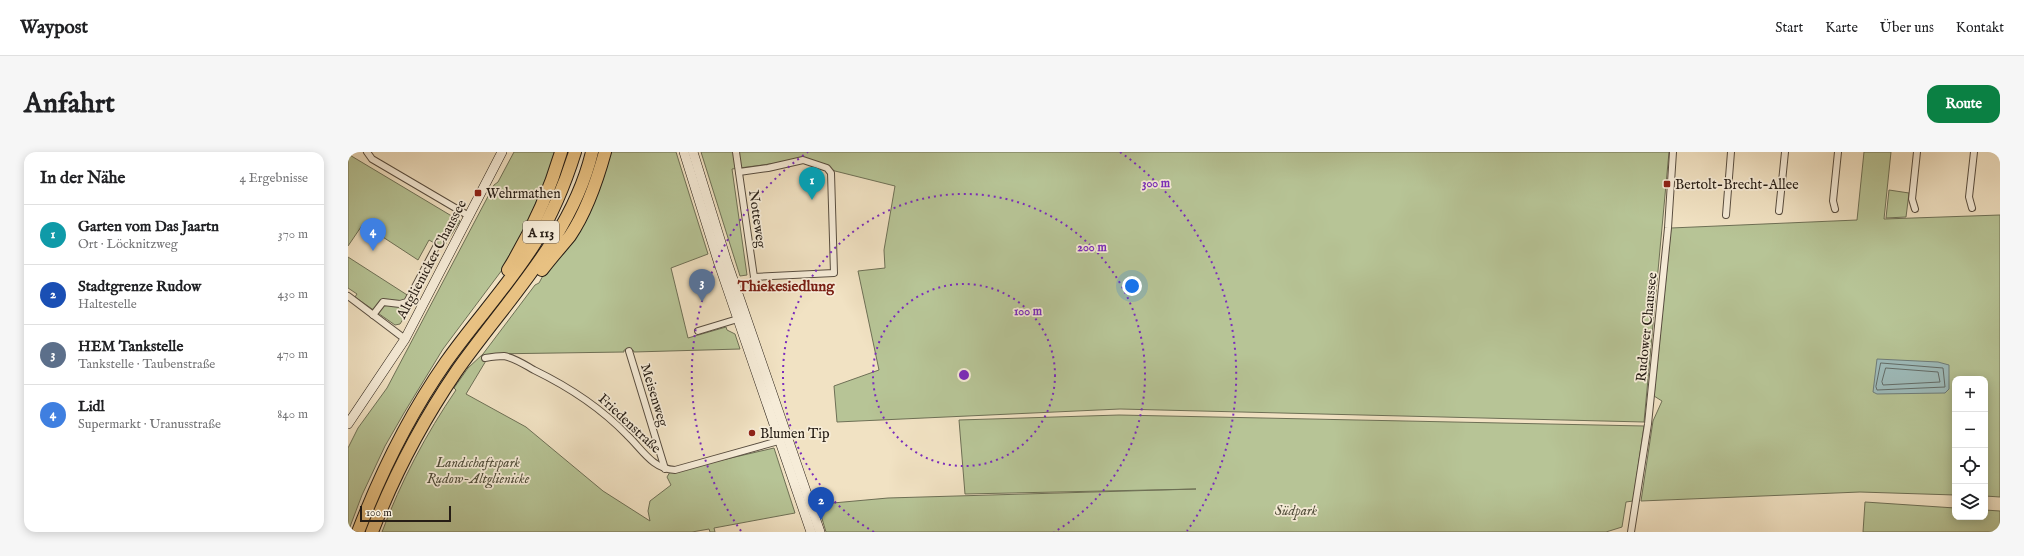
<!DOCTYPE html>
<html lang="de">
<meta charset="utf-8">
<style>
body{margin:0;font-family:"IM FELL English",serif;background:#f6f6f6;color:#202124}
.controls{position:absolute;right:12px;bottom:12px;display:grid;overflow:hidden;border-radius:8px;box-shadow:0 2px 10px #0003}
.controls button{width:36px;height:36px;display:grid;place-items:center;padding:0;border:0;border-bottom:1px solid #e0e0e0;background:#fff;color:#202124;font:20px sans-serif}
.scale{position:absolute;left:12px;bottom:10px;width:91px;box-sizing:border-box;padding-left:4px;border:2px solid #261d15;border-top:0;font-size:11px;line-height:14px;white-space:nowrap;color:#261d15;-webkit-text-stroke:3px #f6ecd8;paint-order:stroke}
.you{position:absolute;left:784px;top:134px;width:14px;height:14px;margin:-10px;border:3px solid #fff;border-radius:50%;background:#1a73e8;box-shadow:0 0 0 6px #1a73e833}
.badge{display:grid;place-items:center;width:26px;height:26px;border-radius:50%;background:#0b8043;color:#fff;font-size:13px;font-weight:700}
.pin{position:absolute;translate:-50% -33px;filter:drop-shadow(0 1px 2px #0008)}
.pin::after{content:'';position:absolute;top:21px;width:14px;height:12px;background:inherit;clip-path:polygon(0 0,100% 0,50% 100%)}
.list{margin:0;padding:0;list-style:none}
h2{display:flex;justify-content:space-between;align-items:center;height:52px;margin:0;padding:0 16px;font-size:17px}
h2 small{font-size:13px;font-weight:400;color:#757577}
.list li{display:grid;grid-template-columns:26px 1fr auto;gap:12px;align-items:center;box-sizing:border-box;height:60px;padding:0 16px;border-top:1px solid #e0e0e0}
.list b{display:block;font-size:15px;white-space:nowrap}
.list p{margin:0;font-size:13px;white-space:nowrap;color:#757577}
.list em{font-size:13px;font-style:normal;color:#757577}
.icon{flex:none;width:22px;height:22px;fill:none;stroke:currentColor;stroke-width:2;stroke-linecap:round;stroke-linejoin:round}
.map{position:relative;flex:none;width:1652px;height:380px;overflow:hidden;border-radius:12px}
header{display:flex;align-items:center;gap:24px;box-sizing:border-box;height:56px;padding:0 20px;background:#fff;border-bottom:1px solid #e0e0e0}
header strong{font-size:19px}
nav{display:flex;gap:22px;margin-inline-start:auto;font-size:14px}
.intro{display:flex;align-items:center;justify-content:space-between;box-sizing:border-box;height:96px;padding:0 24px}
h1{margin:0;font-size:28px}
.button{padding:10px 18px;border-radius:12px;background:#0b8043;color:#fff;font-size:14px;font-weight:700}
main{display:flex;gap:24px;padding:0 24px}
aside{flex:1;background:#fff;border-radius:12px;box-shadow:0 2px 10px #0003}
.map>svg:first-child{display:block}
.green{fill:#b7c496;stroke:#6e7056}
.water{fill:#9ebcbc;stroke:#6e7c79}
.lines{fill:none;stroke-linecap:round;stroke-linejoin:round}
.shore{stroke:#626c68;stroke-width:1}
.street-casing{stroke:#594e40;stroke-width:8}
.secondary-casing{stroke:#261d15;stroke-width:10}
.highway-casing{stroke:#261d15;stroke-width:14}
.street{stroke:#f6ecd8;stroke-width:6}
.secondary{stroke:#f6ecd8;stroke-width:9}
.highway{stroke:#e8c182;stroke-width:12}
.ring{fill:none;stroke:#7b2cbf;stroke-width:2;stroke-dasharray:2 4}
.poi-dot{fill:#8f2418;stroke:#f6ecd8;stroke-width:1.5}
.labels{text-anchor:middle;stroke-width:3.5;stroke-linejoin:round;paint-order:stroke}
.shield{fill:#f6ecd8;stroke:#645b50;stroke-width:1}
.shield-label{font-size:13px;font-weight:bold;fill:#261d15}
.poi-label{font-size:14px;fill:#261d15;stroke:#f6ecd8;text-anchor:start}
.street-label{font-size:14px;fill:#261d15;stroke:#f6ecd8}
.park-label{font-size:14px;font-style:italic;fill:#524f3c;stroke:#f6ecd8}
.neighbourhood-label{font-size:15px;font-weight:bold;fill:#7a1f14;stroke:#f6ecd8}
.centre{fill:#7b2cbf;stroke:#f6ecd8;stroke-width:2}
.ring-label{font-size:12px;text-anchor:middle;font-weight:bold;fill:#7b2cbf;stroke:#f6ecd8;stroke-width:3.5;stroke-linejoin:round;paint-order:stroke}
</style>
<header>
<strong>Waypost</strong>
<nav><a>Start</a><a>Karte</a><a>Über uns</a><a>Kontakt</a></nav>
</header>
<div class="intro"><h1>Anfahrt</h1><a class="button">Route</a></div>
<main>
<aside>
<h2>In der Nähe<small>4 Ergebnisse</small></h2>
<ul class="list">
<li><span class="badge" style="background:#0f9aa8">1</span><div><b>Garten vom Das Jaartn</b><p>Ort · Löcknitzweg</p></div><em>370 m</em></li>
<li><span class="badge" style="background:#1a4fb4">2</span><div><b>Stadtgrenze Rudow</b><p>Haltestelle</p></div><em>430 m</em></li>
<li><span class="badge" style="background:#5c6f8a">3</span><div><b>HEM Tankstelle</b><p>Tankstelle · Taubenstraße</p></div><em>470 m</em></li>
<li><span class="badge" style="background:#3f7fe0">4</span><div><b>Lidl</b><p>Supermarkt · Uranusstraße</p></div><em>840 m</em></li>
</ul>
</aside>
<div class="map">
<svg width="1652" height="380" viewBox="0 0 1652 380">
<rect width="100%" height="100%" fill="#f1e2c3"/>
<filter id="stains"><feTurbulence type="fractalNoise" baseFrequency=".005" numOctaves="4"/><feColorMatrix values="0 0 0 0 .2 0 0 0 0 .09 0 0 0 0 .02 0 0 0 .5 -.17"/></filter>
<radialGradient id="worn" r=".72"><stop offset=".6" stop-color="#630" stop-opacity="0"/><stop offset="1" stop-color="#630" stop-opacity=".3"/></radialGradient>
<g class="green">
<path d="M 166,0 L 209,0 L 177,77 L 157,114 L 95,197 L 56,261 L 37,294 L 14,343 L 0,380 L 0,296 L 10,276 L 39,236 L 146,33 L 150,30 Z"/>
<path d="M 262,0 L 328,0 L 360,102 L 323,116 L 340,186 L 378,175 L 379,178 L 387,182 L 392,197 L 286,200 L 285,198 L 276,198 L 276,200 L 142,202 L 118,242 L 178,275 L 255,339 L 302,369 L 300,359 L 302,349 L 323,333 L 319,325 L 322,320 L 426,296 L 447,361 L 366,376 L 367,380 L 362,380 L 361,377 L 344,380 L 34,380 C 53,329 78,282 108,238 L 106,236 L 120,216 L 135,202 L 187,133 L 191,131 Z"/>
<path d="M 353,0 L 1321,0 L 1296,270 L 772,257 L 489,270 L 486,234 L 531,218 L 510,119 L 537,116 L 536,98 L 547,34 L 487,19 L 460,7 L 384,17 L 399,123 L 392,124 Z"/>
<path d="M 1516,0 L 1543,0 L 1536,67 L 1652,63 L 1652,345 L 1637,344 L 1637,227 L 1607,227 L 1607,343 L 1512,340 L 1293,349 L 1305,269 L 1314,249 L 1306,244 L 1323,76 L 1509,68 Z"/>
<path d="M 0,2 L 112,69 L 95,96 L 81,88 L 70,108 L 15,72 L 0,94 Z"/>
<path d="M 1541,38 L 1561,41 L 1558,65 L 1538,66 Z"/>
<path d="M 0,105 L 67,148 L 52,172 L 47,173 L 7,145 L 9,142 L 0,136 Z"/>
<path d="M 771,263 L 1296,274 L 1285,349 L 1278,350 L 1274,375 L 1258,380 L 478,380 L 470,353 L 474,352 L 540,346 L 848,337 L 617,342 L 611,268 Z"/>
<path d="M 1517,350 L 1607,356 L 1607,365 L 1637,365 L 1637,358 L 1652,359 L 1652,380 L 1515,380 Z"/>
</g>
<path class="water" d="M 1529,207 L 1590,210 L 1601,213 L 1601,237 L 1597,241 L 1529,242 L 1525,240 Z"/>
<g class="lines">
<g class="shore">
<path d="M 1533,211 L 1595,216 L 1597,235 L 1529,238 L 1528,235 Z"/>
<path d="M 1538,216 L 1590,220 L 1592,230 L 1535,233 L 1534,230 Z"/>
</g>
<g class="street-casing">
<g id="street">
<path d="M 19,0 L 24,7 L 121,64"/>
<path d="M 388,0 L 406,125 L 404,137"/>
<path d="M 391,20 L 420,16 L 455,8 L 479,16 L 483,21 L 486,121 L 406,125"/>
<path d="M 1624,56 L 1621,45 L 1626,0"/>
<path d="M 1487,57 L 1485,49 L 1490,0"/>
<path d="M 1567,57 L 1564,47 L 1569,0"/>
<path d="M 1431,59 L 1437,0"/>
<path d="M 1378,63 L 1383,0"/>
<path d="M 0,144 L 57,187"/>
<path d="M 25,163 L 35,150 L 52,152 L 59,150 L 88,95"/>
<path d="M 350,179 L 393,166"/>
<path d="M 281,199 L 317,317"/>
<path d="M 137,206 C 143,205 150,204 156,204 C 167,206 177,213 186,218 C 221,235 252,255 279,283 C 294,297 304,317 327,318 L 434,288"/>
<path d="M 1283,380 L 1300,272 L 1320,76 L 1325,0"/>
</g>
</g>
<g class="secondary-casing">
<g id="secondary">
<path d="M 336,0 L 371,112 L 463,380"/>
<path d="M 345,0 L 379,110 L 472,380"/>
<path d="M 0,272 L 57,187 L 154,0"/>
</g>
</g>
<g class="highway-casing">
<g id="highway">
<path d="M 160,118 C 182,82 201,41 213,0"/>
<path d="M 194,118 C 203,106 213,95 222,84 C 239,59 249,29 257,0"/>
<path d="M 10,380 C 33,320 61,263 98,210 C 126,170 161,133 187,91 C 204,63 217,32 227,0"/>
<path d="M 24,380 C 46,323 74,270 108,220 C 156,151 224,85 244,0"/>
</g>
</g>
<use href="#street" class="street"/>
<use href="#secondary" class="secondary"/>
<use href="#highway" class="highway"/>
</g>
<g class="ring">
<circle cx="616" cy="223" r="91"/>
<path d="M526 380A181 181 0 1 1 706 380"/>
<path d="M393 379A272 272 0 0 1 460 0M772 0A272 272 0 0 1 839 379"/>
</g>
<g class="poi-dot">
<rect x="1315" y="28" width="8" height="8" rx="2"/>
<rect x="126" y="37" width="8" height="8" rx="2"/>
<circle cx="404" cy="281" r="4"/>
</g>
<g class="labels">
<rect class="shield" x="175" y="69" width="36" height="22" rx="3"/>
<g class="shield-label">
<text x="193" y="85">A 113</text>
</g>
<g class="poi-label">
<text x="1327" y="37">Bertolt-Brecht-Allee</text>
<text x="138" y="46">Wehrmathen</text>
<text x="412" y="286">Blumen Tip</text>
</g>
<g class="street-label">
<text transform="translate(410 67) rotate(82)" y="5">Notteweg</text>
<text transform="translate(83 107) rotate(-62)" y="5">Altglienicker Chaussee</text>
<text transform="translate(1298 175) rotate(-84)" y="5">Rudower Chaussee</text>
<text transform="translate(307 243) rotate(73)" y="5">Meisenweg</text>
<text transform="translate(282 271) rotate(43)" y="5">Friedenstraße</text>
</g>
<g class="park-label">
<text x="130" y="315">Landschaftspark<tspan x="130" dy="16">Rudow-Altglienicke</tspan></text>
<text x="948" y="363">Südpark</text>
</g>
<g class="neighbourhood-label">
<text x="438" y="139">Thiekesiedlung</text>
</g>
</g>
<circle cx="616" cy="223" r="6" class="centre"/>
<g class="ring-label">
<text x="808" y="35">300 m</text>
<text x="744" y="99">200 m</text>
<text x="680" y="163">100 m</text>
</g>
<rect width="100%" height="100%" filter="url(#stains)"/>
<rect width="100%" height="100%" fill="url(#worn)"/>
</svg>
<div class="controls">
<button>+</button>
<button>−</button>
<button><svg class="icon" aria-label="locate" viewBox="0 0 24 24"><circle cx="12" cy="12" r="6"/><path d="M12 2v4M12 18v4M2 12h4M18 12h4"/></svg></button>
<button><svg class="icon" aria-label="layers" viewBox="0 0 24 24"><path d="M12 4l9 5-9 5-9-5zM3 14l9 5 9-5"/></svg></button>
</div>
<div class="scale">100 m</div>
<div class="you"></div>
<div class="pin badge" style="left:464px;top:48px;background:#0f9aa8">1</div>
<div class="pin badge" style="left:473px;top:368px;background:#1a4fb4">2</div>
<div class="pin badge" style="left:354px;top:150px;background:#5c6f8a">3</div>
<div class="pin badge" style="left:25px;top:99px;background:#3f7fe0">4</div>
</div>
</main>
